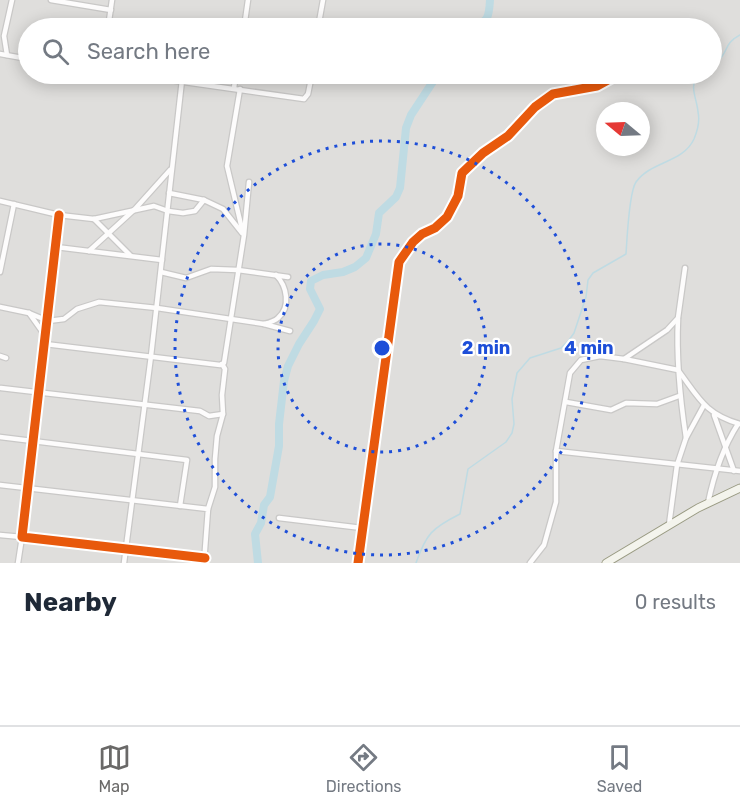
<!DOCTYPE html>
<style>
body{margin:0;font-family:Rubik,sans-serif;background:#f2f2f3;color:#1f2937}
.compass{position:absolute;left:596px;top:102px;width:54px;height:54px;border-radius:50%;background:#fff;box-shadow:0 3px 15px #0003;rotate:289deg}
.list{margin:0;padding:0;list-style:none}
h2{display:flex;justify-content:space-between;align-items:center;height:78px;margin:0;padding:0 24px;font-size:26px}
h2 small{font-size:20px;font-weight:400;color:#747a83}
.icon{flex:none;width:33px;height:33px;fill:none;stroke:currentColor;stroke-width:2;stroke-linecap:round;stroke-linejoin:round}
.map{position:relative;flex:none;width:740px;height:563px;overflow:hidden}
.search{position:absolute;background:#fff;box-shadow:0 3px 15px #0003;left:18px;right:18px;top:18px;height:66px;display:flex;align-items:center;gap:15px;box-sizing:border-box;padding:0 21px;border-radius:33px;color:#747a83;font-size:22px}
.sheet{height:162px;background:#fff}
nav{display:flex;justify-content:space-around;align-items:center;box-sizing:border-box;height:84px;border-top:2px solid #e0e1e3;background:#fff;font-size:16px;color:#747a83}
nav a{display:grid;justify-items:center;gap:3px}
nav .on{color:#6a6968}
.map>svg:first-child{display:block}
.residential{fill:#dfdedc;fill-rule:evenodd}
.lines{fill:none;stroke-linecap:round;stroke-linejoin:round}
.stream{stroke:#bfdbe3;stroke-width:1.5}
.river{stroke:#bfdbe3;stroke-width:8}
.street-casing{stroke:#c9c8c7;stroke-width:7}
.secondary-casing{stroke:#999a82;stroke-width:9}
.street{stroke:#fdfcfc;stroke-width:4.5}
.secondary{stroke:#f4f4ed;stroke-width:7}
.cycleway-casing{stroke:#fff;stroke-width:13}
.cycleway{stroke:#e8590c;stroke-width:9}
.ring{fill:none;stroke:#1d4ed8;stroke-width:3;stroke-dasharray:3 6}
.centre{fill:#1d4ed8;stroke:#fff;stroke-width:3}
.ring-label{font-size:18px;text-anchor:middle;font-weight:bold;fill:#1d4ed8;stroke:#fff;stroke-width:4.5;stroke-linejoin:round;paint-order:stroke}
</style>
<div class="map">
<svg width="740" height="563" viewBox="0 0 740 563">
<rect width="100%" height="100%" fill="#f0eeeb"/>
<path class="residential" d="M 0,0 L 740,0 L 740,563 L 0,563 ZM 28,28 L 712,28 L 712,74 L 28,74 ZM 605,111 L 641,111 L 641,147 L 605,147 Z"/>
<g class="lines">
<g class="stream">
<path d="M 712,64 C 731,54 721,45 740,35"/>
<path d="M 416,563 C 426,534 432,528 460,514 L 468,469 L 506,442 L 512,433 L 514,424 L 512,399 L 517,373 L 530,358 L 561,348 L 569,340 L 574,333 L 586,297 L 588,280 L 593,273 L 626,254 C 627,239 629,192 636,182 C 651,161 683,163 694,139 C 697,132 700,121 698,112 C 697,98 688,86 699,74"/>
</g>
<g class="river">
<path d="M 471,28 C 488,21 489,19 490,0"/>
<path d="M 258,563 L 255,534 L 261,523 L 264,505 L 270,497 L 279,446 L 279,424 L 284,381 L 288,366 L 299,344 L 314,321 L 320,309 L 310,289 L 311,281 L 323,275 L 343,272 L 355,267 L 366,258 L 376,234 L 379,213 L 396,197 L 400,188 L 406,128 L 411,115 L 438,74"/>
</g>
<g class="street-casing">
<g id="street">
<path d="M 51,0 L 111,10"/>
<path d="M 108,28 L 112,0"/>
<path d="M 244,28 L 248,0"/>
<path d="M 318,28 L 323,0"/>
<path d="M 0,54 L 28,59"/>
<path d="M 7,55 L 4,36 L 12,0"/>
<path d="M 128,74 L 304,99 L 308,94 L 312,74"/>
<path d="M 234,88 L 236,74"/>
<path d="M 240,89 L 227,166 L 242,229"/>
<path d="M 169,193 L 204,200 L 223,209 L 242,233"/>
<path d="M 0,201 L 59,215 L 94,219 L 154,206 L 168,211 L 183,213 L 195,211 L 204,200"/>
<path d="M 59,215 L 22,537 L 205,558"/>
<path d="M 94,219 L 130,255"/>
<path d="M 56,247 L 162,260"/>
<path d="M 89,251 L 135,209 L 170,170"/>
<path d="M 0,272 L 14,204"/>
<path d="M 161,272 L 186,278 L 211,269 L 238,270 L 288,277"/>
<path d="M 0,307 L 29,313 L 48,321 L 64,319 L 77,309 L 99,302 L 157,308 L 264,324 L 290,331"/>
<path d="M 29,313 L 46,337"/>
<path d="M 678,319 C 676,360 680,398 686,438"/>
<path d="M 264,324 C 268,323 275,321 278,318 C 291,307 287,286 276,275"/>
<path d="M 45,344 L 220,365 L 224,363 L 244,235 L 249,182"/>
<path d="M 0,356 L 6,358"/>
<path d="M 624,359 L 678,370 C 699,398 705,414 740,424"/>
<path d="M 1,388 L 200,411 L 209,416 L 223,414"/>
<path d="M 566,402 L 611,410 L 626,403 L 657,404 L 679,396"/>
<path d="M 714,415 L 734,471"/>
<path d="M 0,437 L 187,460 L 180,506"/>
<path d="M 556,451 L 740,471"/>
<path d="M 0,485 L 208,509 L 204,563"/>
<path d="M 708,503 C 714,474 722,449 738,424"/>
<path d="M 208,509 L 215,487 L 215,459 L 217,436 L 223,414 L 222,395 L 225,369 L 222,364"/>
<path d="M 279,518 L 362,528"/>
<path d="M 669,525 L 677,465 L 686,438 L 704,405"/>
<path d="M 0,535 L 22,537 L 18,563"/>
<path d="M 124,563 L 151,356 L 182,80"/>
<path d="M 358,563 L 399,262 L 413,242 L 422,234 L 435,228 L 447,217 L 458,196 L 462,173 L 483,153 L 508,136 L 535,107 L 553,94 L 597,86 L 615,76 L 643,76"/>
<path d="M 530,563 L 544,545 L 556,502 L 556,451 L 570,373 L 581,360 L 600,356 L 624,359 L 667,330 L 678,318 L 685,268"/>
</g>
</g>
<g class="secondary-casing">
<path id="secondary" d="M 606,563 L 698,508 L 740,488"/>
</g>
<use href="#street" class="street"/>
<use href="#secondary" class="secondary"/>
<g class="cycleway-casing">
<g id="cycleway">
<path d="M 59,215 L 22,537 L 205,558"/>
<path d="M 358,563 L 399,262 L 413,242 L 422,234 L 435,228 L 447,217 L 458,196 L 462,173 L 483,153 L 508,136 L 535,107 L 553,94 L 597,86 L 615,76 L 643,76"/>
</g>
</g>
<use href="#cycleway" class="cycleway"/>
</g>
<g class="ring">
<circle cx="382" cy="348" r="104"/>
<circle cx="382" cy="348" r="207"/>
</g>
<circle cx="382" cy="348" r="9" class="centre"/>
<g class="ring-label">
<text x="486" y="354">2 min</text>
<text x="589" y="354">4 min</text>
</g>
</svg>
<svg class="compass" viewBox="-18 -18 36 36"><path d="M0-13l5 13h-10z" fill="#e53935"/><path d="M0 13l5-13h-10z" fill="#747a83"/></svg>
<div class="search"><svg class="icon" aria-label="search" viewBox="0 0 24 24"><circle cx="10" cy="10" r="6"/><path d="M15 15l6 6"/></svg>Search here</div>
</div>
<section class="sheet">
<h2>Nearby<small>0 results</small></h2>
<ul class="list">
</ul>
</section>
<nav>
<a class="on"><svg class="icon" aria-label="map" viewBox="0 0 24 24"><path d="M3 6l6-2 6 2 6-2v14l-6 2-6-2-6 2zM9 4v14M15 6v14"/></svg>Map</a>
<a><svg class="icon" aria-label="directions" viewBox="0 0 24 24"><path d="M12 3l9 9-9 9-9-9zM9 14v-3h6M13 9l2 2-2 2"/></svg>Directions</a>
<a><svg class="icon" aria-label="saved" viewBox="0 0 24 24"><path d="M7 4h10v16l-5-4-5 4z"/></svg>Saved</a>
</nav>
